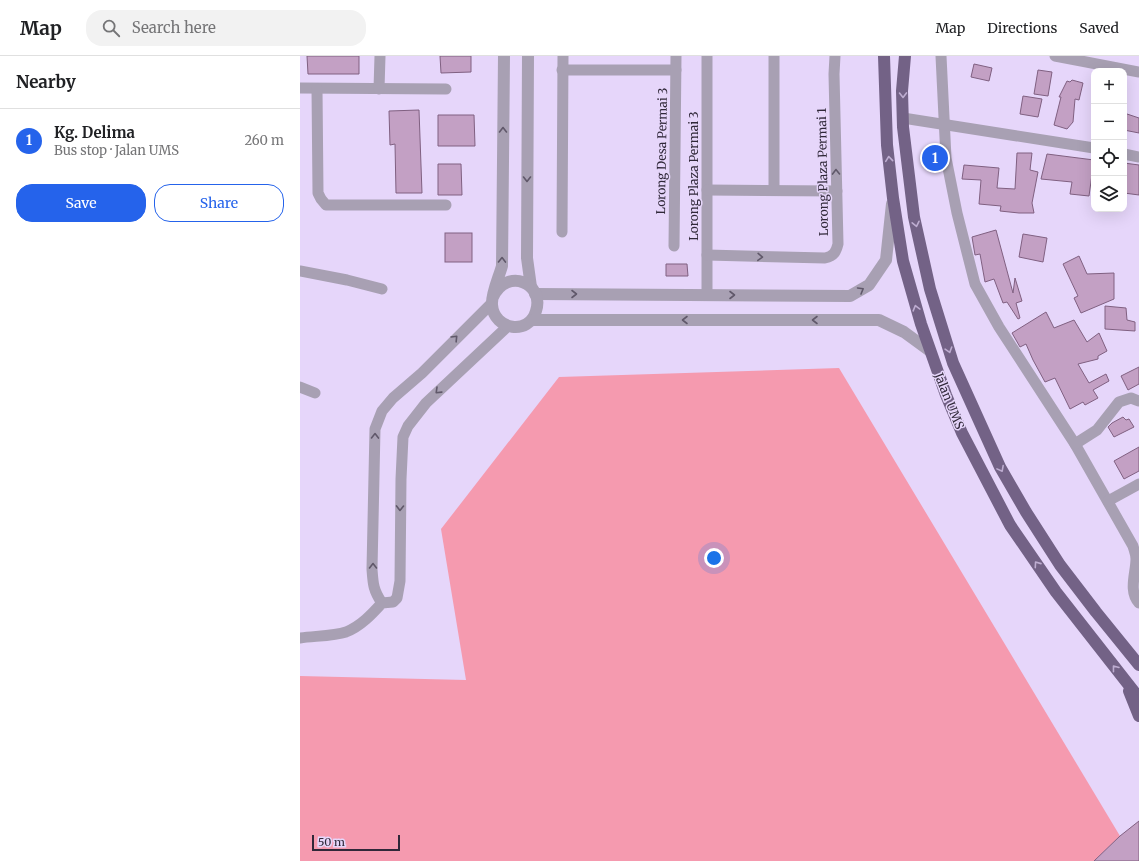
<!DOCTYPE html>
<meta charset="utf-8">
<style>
body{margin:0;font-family:Merriweather,serif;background:#f2f2f2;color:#202124}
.controls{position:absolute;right:12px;top:12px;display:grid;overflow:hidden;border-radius:8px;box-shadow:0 4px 16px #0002}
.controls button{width:36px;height:36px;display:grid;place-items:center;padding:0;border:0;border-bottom:1px solid #e0e0e0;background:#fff;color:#202124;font:20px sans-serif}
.scale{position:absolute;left:12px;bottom:10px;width:88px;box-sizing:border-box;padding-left:4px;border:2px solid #302839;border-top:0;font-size:11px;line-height:14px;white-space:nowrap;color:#302839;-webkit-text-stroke:3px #e6d6fa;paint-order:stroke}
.you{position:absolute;left:414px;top:502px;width:14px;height:14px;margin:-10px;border:3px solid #fff;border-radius:50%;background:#1a73e8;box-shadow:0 0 0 6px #1a73e833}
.badge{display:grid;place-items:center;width:26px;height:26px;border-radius:50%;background:#2563eb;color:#fff;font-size:13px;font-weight:700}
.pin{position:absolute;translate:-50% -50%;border:2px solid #fff;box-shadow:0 1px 4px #0006}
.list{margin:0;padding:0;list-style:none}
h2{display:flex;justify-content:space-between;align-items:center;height:52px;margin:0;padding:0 16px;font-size:17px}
h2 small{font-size:13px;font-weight:400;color:#757577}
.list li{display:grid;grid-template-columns:26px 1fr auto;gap:12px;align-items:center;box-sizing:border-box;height:64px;padding:0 16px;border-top:1px solid #e0e0e0}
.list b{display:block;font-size:15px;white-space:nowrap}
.list p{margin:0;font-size:13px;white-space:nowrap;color:#757577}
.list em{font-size:13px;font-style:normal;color:#757577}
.actions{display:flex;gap:8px;padding:12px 16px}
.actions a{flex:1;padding:9px 0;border:1px solid #2563eb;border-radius:16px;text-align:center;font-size:14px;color:#2563eb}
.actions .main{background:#2563eb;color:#fff}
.icon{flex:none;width:22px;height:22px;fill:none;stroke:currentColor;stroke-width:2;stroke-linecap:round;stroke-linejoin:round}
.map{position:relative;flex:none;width:839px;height:805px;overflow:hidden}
header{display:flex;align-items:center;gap:24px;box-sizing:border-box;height:56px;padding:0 20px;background:#fff;border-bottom:1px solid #e0e0e0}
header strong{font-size:19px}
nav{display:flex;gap:22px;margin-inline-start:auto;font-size:14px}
.search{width:280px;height:36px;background:#f2f2f2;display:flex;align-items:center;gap:10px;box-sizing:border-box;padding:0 14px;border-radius:16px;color:#757577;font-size:15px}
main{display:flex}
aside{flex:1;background:#fff}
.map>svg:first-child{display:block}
.green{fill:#f59aaf}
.building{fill:#c3a0c4;stroke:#806081}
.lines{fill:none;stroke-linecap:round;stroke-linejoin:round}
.minor{stroke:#a8a0b3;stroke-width:11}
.tertiary{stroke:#a8a0b3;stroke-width:12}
.trunk{stroke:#736286;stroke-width:12}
.oneway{stroke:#beadd1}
.oneway2{stroke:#60586a}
.labels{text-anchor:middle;stroke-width:3;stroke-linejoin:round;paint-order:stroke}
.street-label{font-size:12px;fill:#302839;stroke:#e6d6fa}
</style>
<header>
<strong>Map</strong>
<div class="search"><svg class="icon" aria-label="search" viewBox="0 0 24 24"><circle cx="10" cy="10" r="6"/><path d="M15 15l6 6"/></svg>Search here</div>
<nav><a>Map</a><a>Directions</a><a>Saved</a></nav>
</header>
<main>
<aside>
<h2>Nearby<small></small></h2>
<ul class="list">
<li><span class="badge">1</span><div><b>Kg. Delima</b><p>Bus stop · Jalan UMS</p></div><em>260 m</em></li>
</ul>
<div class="actions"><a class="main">Save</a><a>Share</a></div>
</aside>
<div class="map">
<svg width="839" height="805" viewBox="0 0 839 805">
<rect width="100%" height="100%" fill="#e6d6fa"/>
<path class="green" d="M 539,312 L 820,780 L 794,805 L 0,805 L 0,620 L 166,624 L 141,473 L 259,321 Z"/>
<g class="building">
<path d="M 7,0 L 59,0 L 59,18 L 8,18 Z"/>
<path d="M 140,0 L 171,0 L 171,16 L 141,17 Z"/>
<path d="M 674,8 L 692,12 L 689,25 L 671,21 Z"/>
<path d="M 738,14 L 752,16 L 748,40 L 734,38 Z"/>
<path d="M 772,24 L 783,27 L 779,44 L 775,43 L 773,66 L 767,73 L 754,69 L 761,41 L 759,41 L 767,25 L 770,26 Z"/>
<path d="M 723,40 L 742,43 L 738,61 L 720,58 Z"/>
<path d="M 119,54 L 122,137 L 96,137 L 95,88 L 90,89 L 89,55 Z"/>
<path d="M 824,57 L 839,62 L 839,77 L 824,74 Z"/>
<path d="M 138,59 L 174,59 L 175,90 L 138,90 Z"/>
<path d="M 717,97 L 732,97 L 730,114 L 738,116 L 732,147 L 734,157 L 719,157 L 700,155 L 701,150 L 679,148 L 681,124 L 662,123 L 664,109 L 699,112 L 697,132 L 715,133 Z"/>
<path d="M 747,98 L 794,104 L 789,140 L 770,138 L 772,126 L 741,123 Z"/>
<path d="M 824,107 L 839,109 L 839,139 L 824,137 Z"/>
<path d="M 138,108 L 161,108 L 162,139 L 138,139 Z"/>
<path d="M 696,174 L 713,237 L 715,222 L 722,245 L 716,247 L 720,262 L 718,263 L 707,246 L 703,247 L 694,223 L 685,226 L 680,198 L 675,199 L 672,181 Z"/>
<rect x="145" y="177" width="27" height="29"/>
<path d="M 723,178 L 747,182 L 743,206 L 719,201 Z"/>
<path d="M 779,200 L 787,218 L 814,217 L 814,243 L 781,257 L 774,242 L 778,240 L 763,208 Z"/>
<path d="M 366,208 L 387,208 L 388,220 L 366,220 Z"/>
<path d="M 805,250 L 826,252 L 827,264 L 835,266 L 835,275 L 805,273 Z"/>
<path d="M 746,256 L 754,272 L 774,264 L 787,286 L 799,277 L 807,295 L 798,300 L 798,303 L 778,308 L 789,327 L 806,318 L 809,325 L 793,334 L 798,342 L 785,349 L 783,346 L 770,353 L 755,322 L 745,326 L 733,304 L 726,288 L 720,291 L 712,277 Z"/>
<path d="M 839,311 L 839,328 L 828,334 L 821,320 Z"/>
<path d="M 823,361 L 826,364 L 829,363 L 834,371 L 814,381 L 808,371 L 812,367 Z"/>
<path d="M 839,391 L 839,415 L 824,423 L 814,405 Z"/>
<path d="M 839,765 L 839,805 L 794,805 L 820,780 Z"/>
</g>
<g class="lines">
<g class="minor">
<path d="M 407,0 L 407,239"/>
<path d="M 641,0 L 646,102 L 657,157 L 675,228 L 699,271 L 775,388 L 833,490 C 834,494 836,498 836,503 C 836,517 828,535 839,547"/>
<path d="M 755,0 L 839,16"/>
<path d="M 262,14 L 376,14"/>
<path d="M 0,32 L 146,33"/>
<path d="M 17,33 L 18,137 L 21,143 L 26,149 L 146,149"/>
<path d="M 79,33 L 80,0"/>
<path d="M 603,62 L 794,92"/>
<path d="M 824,98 L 839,101"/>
<path d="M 407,134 L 537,135"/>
<path d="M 474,134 L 474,0"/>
<path d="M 262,176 L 263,0"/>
<path d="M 374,190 L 376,0"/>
<path d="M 407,199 L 525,202 C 534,200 536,196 538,188 L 534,18 L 535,0"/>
<path d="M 0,215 L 47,224 L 82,233"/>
<path d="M 0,331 L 15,337"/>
<path d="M 775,388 L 797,374 L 819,346 L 831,342 L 839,345"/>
<path d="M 808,445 L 839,428"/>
<path d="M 82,547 C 73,534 73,527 72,513 L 75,373 L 82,355 L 93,342 L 122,317 L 192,247"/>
<path d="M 0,582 C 14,580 34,580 46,576 C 61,570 72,558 82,547 L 93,546 L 97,542 L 100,525 L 101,423 L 103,381 L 108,370 L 126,347 L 208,270"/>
</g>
<g class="tertiary">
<path d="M 228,0 L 227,202 L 231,231"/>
<path d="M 235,238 L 550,240 L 569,229 L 586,204 L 592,148"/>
<path d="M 193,241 C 207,211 245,227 236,255 C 229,280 194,274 192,249 C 191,238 199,221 202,210 L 204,0"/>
<path d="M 232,264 L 579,264 L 604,276 L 630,295"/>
</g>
<g class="trunk">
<path d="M 584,0 L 587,89 L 593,142 L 603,205 L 621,268 L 646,339 L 662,377 L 710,469 L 756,536 L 839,642"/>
<path d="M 605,0 L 602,35 L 603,71 L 614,161 L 630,233 L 653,307 L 700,411 L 726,456 L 760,509 L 796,556 L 839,609"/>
<path d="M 829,635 L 839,660"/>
</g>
</g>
<defs><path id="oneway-chevron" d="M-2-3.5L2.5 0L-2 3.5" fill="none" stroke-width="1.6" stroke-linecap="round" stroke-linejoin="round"/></defs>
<g class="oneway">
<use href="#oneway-chevron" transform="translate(603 39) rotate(89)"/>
<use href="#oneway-chevron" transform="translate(589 103) rotate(-96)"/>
<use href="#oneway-chevron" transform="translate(616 168) rotate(78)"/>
<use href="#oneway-chevron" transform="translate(616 252) rotate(-105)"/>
<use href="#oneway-chevron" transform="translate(649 294) rotate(73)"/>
<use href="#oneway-chevron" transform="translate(701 413) rotate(62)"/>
<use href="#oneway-chevron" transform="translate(737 508) rotate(-125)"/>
<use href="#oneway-chevron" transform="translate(815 612) rotate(-128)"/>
</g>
<g class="oneway2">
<use href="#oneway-chevron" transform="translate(203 74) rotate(-90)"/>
<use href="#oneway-chevron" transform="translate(536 116) rotate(-91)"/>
<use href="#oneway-chevron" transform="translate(227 123) rotate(90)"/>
<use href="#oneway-chevron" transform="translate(460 201) rotate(2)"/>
<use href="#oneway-chevron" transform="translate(202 204) rotate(-89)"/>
<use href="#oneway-chevron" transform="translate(561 234) rotate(-30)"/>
<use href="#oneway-chevron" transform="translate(274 238)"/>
<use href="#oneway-chevron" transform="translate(432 239)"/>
<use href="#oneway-chevron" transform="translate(385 264) rotate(-180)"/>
<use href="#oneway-chevron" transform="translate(515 264) rotate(-180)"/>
<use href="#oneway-chevron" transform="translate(155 282) rotate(-46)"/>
<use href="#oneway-chevron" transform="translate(138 335) rotate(136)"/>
<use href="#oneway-chevron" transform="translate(75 380) rotate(-89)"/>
<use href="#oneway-chevron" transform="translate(100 452) rotate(91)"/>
<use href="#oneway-chevron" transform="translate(73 510) rotate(-90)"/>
</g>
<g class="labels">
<g class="street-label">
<text transform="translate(362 95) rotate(-89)" y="4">Lorong Desa Permai 3</text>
<text transform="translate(523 116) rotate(-91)" y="4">Lorong Plaza Permai 1</text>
<text transform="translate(394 120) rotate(-90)" y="4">Lorong Plaza Permai 3</text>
<text transform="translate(649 345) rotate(68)" y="4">Jalan UMS</text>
</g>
</g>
</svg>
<div class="controls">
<button>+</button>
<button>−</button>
<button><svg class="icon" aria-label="locate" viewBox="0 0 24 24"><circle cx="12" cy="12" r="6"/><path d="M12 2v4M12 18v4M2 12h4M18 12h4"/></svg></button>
<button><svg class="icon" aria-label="layers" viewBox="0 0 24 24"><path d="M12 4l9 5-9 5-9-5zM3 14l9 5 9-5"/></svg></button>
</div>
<div class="scale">50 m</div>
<div class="you"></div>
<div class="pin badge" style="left:635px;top:102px">1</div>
</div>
</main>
